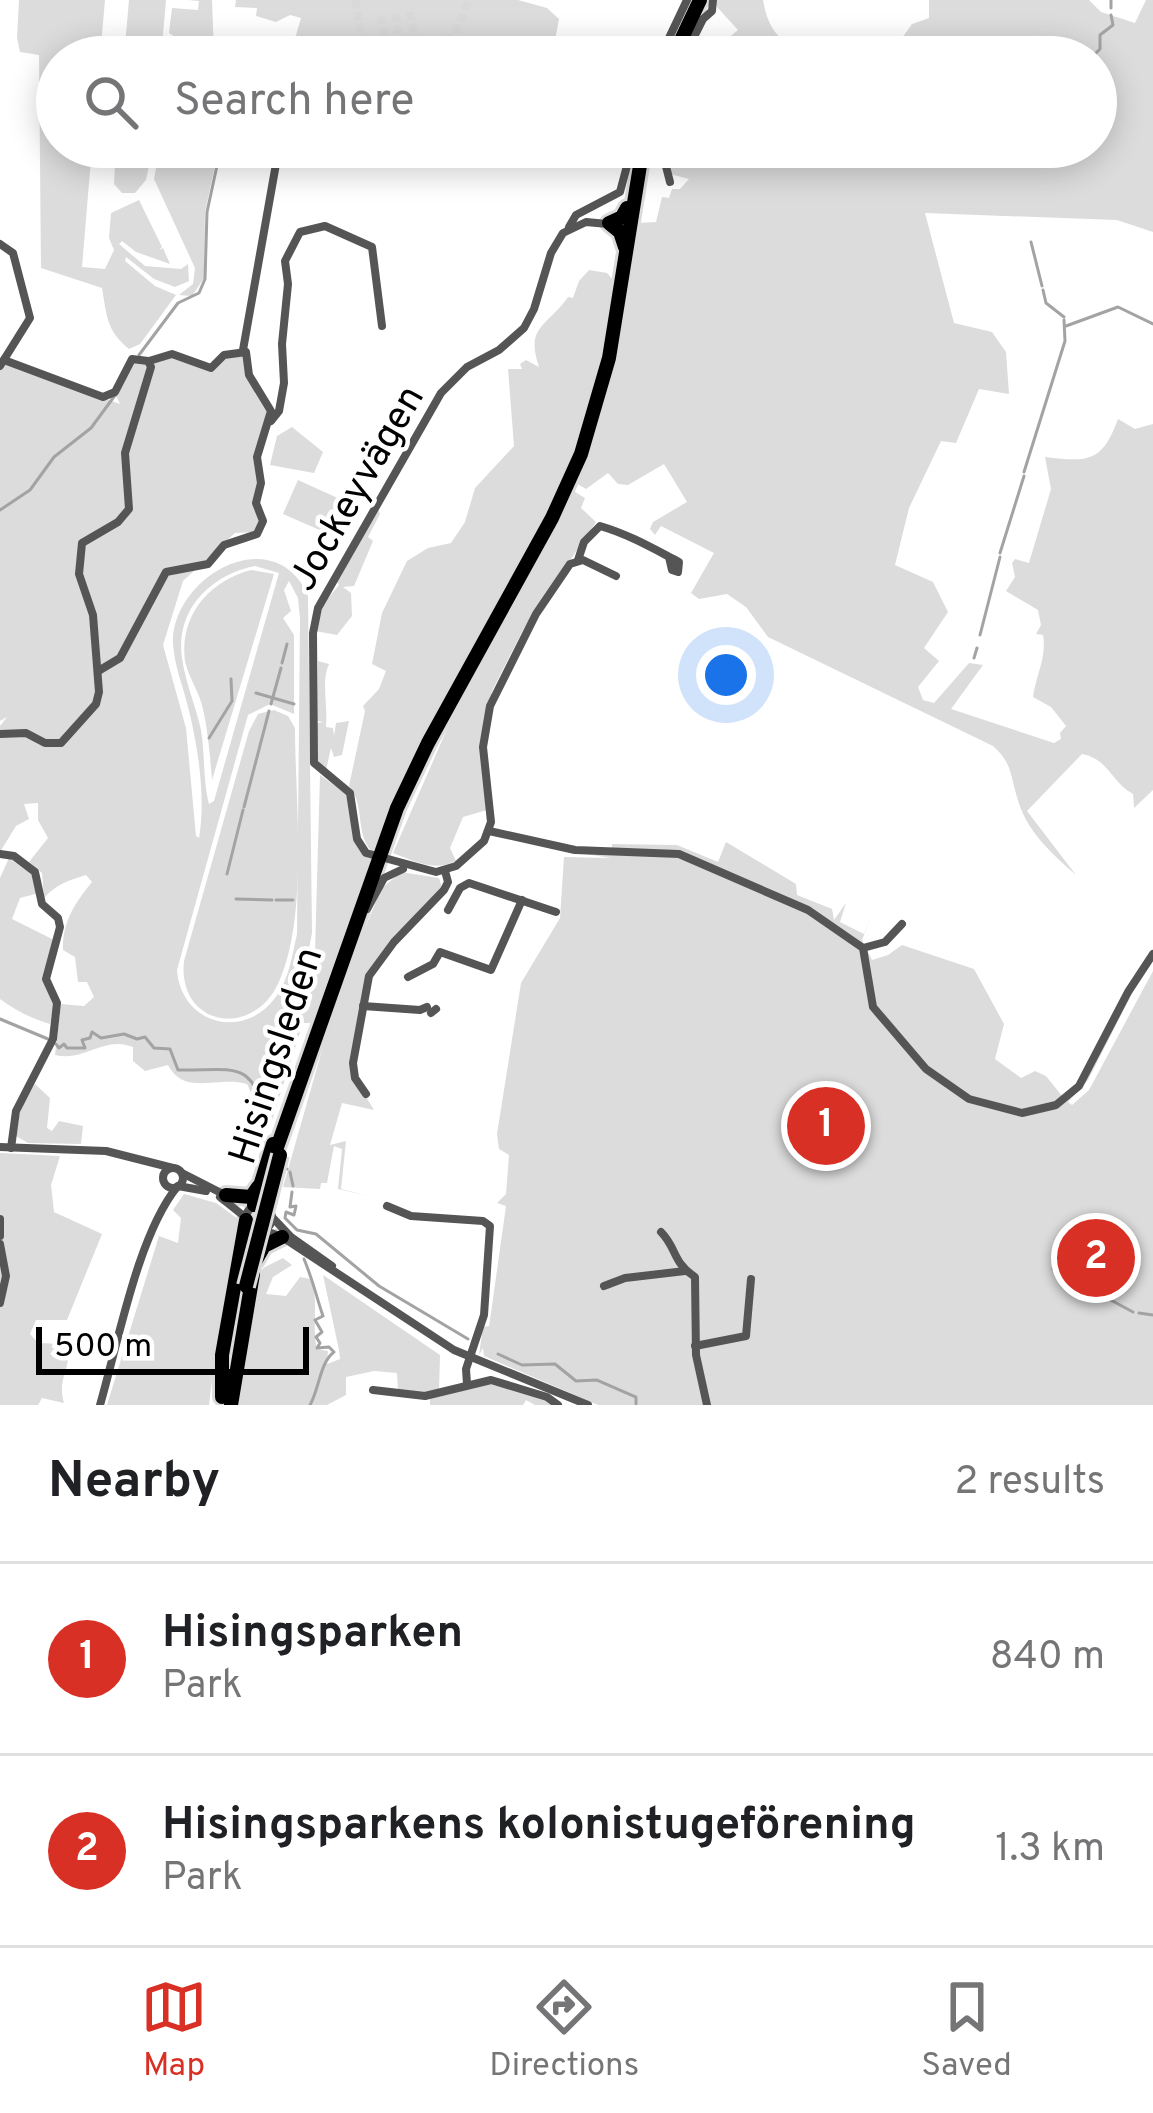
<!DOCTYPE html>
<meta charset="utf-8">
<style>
body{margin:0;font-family:Overpass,sans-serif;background:#f2f2f2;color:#202124}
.scale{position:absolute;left:36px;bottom:30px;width:273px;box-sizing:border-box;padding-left:12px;border:6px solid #000;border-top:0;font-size:33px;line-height:42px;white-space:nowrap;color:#000;-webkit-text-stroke:9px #fff;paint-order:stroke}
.you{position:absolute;left:726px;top:675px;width:42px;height:42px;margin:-30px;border:9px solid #fff;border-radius:50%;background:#1a73e8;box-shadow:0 0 0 18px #1a73e833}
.badge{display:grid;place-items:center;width:78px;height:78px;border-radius:50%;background:#d93025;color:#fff;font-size:39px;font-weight:700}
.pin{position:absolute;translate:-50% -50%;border:6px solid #fff;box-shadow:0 3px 12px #0006}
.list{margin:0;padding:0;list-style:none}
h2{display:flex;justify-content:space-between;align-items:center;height:156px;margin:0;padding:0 48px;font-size:51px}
h2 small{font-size:39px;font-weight:400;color:#757577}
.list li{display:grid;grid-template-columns:78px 1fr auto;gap:36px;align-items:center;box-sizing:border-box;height:192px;padding:0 48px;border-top:3px solid #e0e0e0}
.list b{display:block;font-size:45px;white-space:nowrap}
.list p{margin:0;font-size:39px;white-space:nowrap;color:#757577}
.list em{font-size:39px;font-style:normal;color:#757577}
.icon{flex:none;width:66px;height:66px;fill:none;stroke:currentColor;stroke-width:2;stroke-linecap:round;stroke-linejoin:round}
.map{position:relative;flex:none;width:1153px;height:1405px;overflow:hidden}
.search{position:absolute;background:#fff;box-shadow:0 6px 30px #0003;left:36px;right:36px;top:36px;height:132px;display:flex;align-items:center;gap:30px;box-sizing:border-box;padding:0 42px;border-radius:66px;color:#757577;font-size:45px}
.sheet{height:540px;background:#fff}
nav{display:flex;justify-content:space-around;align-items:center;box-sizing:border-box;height:168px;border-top:3px solid #e0e0e0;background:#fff;font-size:33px;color:#757577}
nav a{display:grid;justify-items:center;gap:6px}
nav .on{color:#d93025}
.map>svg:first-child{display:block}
.green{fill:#dcdcdc;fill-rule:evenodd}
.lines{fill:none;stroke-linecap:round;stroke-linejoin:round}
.stream{stroke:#a3a3a3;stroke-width:3}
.minor-tunnel{stroke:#d9d9d9;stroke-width:8;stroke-dasharray:8 4;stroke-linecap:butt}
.highway-casing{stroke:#dbdbdb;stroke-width:20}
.minor{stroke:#555;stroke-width:8}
.highway{stroke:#000;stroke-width:14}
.highway-bridge-casing{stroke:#dbdbdb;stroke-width:20;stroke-linecap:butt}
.highway-bridge{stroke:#000;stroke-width:14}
.labels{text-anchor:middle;stroke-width:9;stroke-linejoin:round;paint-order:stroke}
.street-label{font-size:39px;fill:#000;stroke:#fff}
</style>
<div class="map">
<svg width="1153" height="1405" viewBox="0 0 1153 1405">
<rect width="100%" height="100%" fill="#fff"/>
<g class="green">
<path d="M 19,0 L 105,0 L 100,57 L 57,57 L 57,147 L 92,147 L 82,267 L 105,269 L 114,250 L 109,238 L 111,213 L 139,200 L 162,247 L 159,250 L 163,248 L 170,264 L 136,252 L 122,241 L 119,244 L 145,266 L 181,269 L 188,264 L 189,281 L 175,287 L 154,279 L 126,257 L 125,261 L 155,286 L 176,295 L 140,344 L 129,349 C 106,330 107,316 102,288 L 41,268 L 39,55 L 20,52 L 17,38 Z"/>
<path d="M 129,0 L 166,0 L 161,57 L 124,57 Z"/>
<path d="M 188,0 L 212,0 L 214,53 L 168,57 L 170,44 L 206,47 L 206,38 L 177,38 L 169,33 L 172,8 L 198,10 L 199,1 Z"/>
<path d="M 236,0 L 518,0 L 547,8 L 559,19 L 552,57 L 269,57 L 272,53 L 292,49 L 301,18 L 290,15 L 276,22 L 256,16 L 257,8 L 235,7 Z"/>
<path d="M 716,0 L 763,0 C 769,34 782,43 813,57 L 687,57 L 697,36 L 727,39 L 738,30 L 717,7 Z"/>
<path d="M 929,0 L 1089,0 L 1101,12 L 1135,23 L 1146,0 L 1153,0 L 1153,232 L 1117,220 L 925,213 L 954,323 L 992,332 L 1006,352 L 1009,394 L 979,389 L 956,443 L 941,441 L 909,508 L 895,565 L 933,582 L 948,612 L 924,648 L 939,661 L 918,687 L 923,700 L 934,703 L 969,663 L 983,665 L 951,709 L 1054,743 L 1061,739 L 1060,733 L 1066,726 L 1051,707 L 1033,697 C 1036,675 1047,657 1043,635 L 1036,634 L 1041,625 L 1038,610 L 1006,591 L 1015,577 L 1012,563 L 1015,559 L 1029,563 L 1051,489 L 1045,457 C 1088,462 1102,463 1118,419 L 1135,429 L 1153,424 L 1153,790 L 1134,808 L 1133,794 C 1111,782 1109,759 1082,754 L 1027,811 L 1076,875 C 1051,853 1026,831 1017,797 C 1010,774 1012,763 993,746 L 768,637 L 746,607 L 727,594 L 699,599 L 691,593 L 714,553 L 661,526 L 655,535 L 650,529 L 653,522 L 687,502 L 664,464 L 628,485 L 618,484 L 608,473 L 586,489 L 574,482 C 613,400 623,311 635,223 L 656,222 L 662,197 L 669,198 L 672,189 L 680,189 L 689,179 L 670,174 L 665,147 L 1096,147 L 1096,57 L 886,57 L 894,38 L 900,41 L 912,24 L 929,18 Z"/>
<path d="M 116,147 L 153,147 L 146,180 L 135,193 L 122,193 L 114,184 Z"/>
<path d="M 160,147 L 219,147 L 205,212 L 204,278 L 192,296 L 179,295 L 193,284 L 195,268 L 154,179 Z"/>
<path d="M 589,270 L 607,273 L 614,281 L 614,298 L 586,423 L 566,477 L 372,852 C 354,832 366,806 349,786 L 365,711 L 363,706 L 379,689 L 386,671 L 372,664 L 382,613 L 407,561 L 428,548 L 451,543 L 465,522 L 475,488 L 514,446 L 508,369 L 522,369 L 520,364 L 526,360 L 539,367 C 525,326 547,327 568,297 L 573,298 L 579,281 Z"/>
<path d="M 242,354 L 268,410 L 255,454 L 261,521 L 257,532 L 235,533 L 183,581 L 163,645 L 186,728 L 196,836 L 199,838 C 206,798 198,746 188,707 C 183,686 174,665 173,643 C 172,600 216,558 258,559 C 282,560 299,574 308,596 L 312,933 L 303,981 L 269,1041 L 274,1045 L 299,1001 L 315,952 L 320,775 L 348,795 L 354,841 L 370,860 L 311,1023 L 303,1023 L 272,1120 L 260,1142 C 249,1122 259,1105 247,1084 C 218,1075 185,1097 168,1065 L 145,1071 L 133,1061 L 133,1047 C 104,1035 84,1062 55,1055 L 61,1004 L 84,1006 L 94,997 L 87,982 L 78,982 L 75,957 L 63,950 C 62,922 75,903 92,882 L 86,875 C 69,880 55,885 44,898 L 42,873 L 29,862 L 48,838 L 38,820 L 38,803 L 24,804 L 29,819 L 16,826 L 0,852 L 0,726 L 7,717 L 0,721 L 0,371 L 6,364 L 120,404 L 116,396 L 132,361 L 167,355 L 205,369 L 225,356 ZM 255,566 L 279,573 L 214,801 L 209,804 C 203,781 205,754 201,730 C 196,706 185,682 182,658 C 175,610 210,575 255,566 ZM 289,581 L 298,598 L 300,619 L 297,934 C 292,956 289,980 275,998 C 243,1041 181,1024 177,970 L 248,715 L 270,704 L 294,714 L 294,635 L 283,618 L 291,611 L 284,590 Z"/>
<path d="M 292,427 L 323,452 L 314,473 L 270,465 L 277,436 Z"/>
<path d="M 298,480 L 353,505 L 338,538 L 283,514 Z"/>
<path d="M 572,490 L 585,498 L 581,508 L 596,522 L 523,630 L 492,691 L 484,722 L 487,810 L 463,817 L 450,848 L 456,861 C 434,872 414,861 393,853 L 464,690 Z"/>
<path d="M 378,509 L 380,514 L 368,537 L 373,541 L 354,586 L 343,587 L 351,593 L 352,616 L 337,635 L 315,631 L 324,603 L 339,585 L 336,580 Z"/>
<path d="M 251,570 L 274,574 L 212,780 C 210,756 208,729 202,705 C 198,690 188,676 185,661 C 179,616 209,581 251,570 Z"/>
<path d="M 318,661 L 329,664 C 321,681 328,704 326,727 L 333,728 L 334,736 L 336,723 L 349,721 L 342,755 L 334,757 L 331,748 L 326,770 L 317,767 L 316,723 L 324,722 L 317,721 Z"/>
<path d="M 274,710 L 288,716 L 295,728 C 295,801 309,918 278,984 C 251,1040 177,1025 184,961 L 249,731 L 258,714 Z"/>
<path d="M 726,842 L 796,884 L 797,895 L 832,909 L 834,920 L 846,903 L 840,922 L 864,934 L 871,917 L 862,940 L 872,960 L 888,955 L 902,945 L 974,969 L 1004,1024 L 995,1059 L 1021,1078 L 1035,1071 L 1046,1076 L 1066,1101 L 1140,978 L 1088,1080 L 1068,1102 L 1072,1105 L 1089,1090 L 1153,971 L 1153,1405 L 598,1405 L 484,1356 L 483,1348 L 479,1355 L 483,1327 L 489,1326 L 491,1313 L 506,1206 L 497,1203 L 506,1194 L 509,1155 L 499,1149 L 497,1134 L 521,983 L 560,918 L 564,857 L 611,858 L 579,853 L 611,854 L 612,844 L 677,845 L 718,862 Z"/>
<path d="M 9,858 L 35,877 L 39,893 L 20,898 L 12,919 L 54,940 L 43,979 L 54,1005 L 50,1024 C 31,1018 16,1011 0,999 L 0,878 Z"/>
<path d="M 401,872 L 439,878 L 442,888 L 374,964 L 350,1071 L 374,1110 L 342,1103 L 330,1145 L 346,1141 L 341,1189 L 368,1196 L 338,1189 L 342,1149 L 334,1146 L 327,1183 L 321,1183 L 320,1189 L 283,1187 L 338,994 L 381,889 Z"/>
<path d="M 35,1084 L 50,1098 L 47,1128 L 52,1131 L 59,1121 L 83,1126 L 81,1144 L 28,1143 L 16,1136 L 21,1106 Z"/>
<path d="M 0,1153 L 60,1156 L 51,1185 L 54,1212 L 102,1234 L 67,1320 L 36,1320 L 30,1334 L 38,1343 L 66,1344 C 74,1368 56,1376 64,1403 L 42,1398 L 38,1405 L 0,1405 Z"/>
<path d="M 184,1194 L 216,1203 L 238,1219 L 221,1305 L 209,1405 L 107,1405 L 159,1236 L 178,1243 L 181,1218 L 173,1210 Z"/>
<path d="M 283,1258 L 292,1265 L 273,1277 L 266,1294 L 286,1296 L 300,1277 L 310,1279 C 320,1299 311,1326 317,1349 L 328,1351 L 327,1364 L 340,1359 L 339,1350 L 323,1275 L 440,1355 L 439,1391 L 428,1394 L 398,1390 L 397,1373 L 374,1371 L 346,1377 L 346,1395 L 327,1405 L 240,1405 L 259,1292 L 256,1287 L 263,1268 Z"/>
<path d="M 491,1383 L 547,1399 L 555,1405 L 535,1405 L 526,1400 L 523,1405 L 430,1405 L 430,1399 Z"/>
</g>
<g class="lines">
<g class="stream">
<path d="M 1111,0 L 1111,8"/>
<path d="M 193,55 L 193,57"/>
<path d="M 1092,57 L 1100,49 L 1100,35 L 1113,25 L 1111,15"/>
<path d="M 1031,242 L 1042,286"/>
<path d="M 1043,290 L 1046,303 L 1064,317"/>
<path d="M 1066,326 L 1118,307 L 1153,324"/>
<path d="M 139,355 L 178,303 L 199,293 L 205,279 L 207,212 L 221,147"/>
<path d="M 1024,472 L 1065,341 L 1064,320"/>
<path d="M 0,510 L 30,490 L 54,457 L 91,428 L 116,394"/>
<path d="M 1000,553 L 1024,476"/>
<path d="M 980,635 L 1000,557"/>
<path d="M 974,658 L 977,648"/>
<path d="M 282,663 L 287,644"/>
<path d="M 256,693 L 294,704"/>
<path d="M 271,704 L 281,668"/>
<path d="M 209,738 L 232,701 L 231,679"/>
<path d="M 244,807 L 269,711"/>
<path d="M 227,874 L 243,810"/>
<path d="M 236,899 L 272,900"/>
<path d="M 276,900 L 293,900"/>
<path d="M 0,1019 L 48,1039"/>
<path d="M 56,1044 L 59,1048 L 64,1044 L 67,1048 L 85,1048 L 82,1040 L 90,1038 L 92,1032 L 101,1038 L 124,1034 L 137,1039 L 145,1037 L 154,1048 L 170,1049 L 178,1070 C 231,1071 252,1058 265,1115 L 258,1113 L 254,1123 L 264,1145"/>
<path d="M 285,1168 L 287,1169"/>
<path d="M 290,1172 L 293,1186"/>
<path d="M 292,1192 L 290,1207 L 296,1206 L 294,1215 L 286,1212 L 285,1218 L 297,1230 L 316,1234 L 379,1286 L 468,1339"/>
<path d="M 304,1259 C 314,1283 316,1296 323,1316 L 315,1320 L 322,1332 L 316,1337 L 320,1343 L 317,1348 L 329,1347 L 334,1352 C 320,1362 319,1390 310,1405"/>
<path d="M 1053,1269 L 1133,1312"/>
<path d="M 1139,1313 L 1153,1315"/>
<path d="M 498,1354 L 522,1365 L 555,1364 L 576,1381 L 597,1380 L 636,1397 L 636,1405"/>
</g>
<g class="minor-tunnel">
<path d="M 355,0 L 364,47 L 373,57"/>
<path d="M 410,12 L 418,56"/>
<path d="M 395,14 L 402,57"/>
<path d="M 381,16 L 388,57"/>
<path d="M 402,57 C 448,47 452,44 469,0"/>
</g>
<g class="highway-casing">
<g id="highway">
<path d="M 673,57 L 700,0"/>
<path d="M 625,247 L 620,232 L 609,223 L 622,217 L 627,208"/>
<path d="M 275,1153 L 397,808 L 428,743 L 552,518 L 581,454 L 609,358 L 643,147"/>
<path d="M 226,1195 L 251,1197 L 258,1187"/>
<path d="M 254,1205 L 273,1144"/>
<path d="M 256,1260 L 264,1246 L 282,1237"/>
<path d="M 222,1397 L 222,1355 L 246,1220"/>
<path d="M 231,1405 L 253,1274"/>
</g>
</g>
<g class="minor">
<path d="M 660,57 L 687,0"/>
<path d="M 684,57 L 703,19 L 712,11 L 713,0"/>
<path d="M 661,147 L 670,182"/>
<path d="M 569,227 L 576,215 L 620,192 L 632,147"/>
<path d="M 0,244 L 13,253 L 30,318 L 0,366"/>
<path d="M 243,350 L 279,147"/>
<path d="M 271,421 L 279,411 L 284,383 L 282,344 L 288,284 L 285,261 L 300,232 L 325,226 L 372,247 L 382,326"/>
<path d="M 578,560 L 584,542 L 600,526 C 628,534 654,549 679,562 L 678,572 L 672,570 L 669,557"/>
<path d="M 616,576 L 583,560 L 570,564 L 536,614 L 490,706 L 483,747 L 491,822 L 484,841 L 456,866 L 436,872 L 366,853 L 357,839 L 350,793 L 314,763 L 313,633 L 318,608 L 441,393 L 467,367 L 499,350 L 524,328 L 534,309 L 551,253 L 563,233 L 586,222 L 629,226"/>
<path d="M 100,670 L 120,658 L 166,572 L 208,564 L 224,545 L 257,534 L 263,521 L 256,503 L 261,483 L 257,457 L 271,411 L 249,375 L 246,352 L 224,355 L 211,368 L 172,354 L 149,361"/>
<path d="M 0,734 L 26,733 L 45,743 L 61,743 L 96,704 L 99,692 L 93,615 L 79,574 L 82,543 L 118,522 L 129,509 L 125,453 L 151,367 L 148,361 L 132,359 L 115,392 L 103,397 L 4,360"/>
<path d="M 489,831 L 575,850 L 679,854 L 808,910 L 863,948 L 873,1007 L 926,1069 L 969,1099 L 1022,1113 L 1056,1105 L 1079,1086 L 1128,992 L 1153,954"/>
<path d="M 0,854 L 14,856 L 35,872 L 42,904 L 58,918 L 60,927 L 46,979 L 57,1003 L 53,1039 L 16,1111 L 11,1148"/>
<path d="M 367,909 L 384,878 L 403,869"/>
<path d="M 448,910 L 460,888 L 469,883 L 556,912"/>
<path d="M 863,948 L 885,942 L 902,924"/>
<path d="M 408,977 L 433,964 L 440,952 L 491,970 L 522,900"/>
<path d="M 363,1006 L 420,1010 L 427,1007"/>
<path d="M 431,1013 L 436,1009"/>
<path d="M 366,1094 L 355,1078 L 353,1063 L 369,976 L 394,942 L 444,890 L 448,882 L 445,871"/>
<path d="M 0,1147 L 106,1151 L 173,1168"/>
<circle cx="173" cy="1178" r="10"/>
<path d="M 182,1173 L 229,1197"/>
<path d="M 178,1186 L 206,1191"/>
<path d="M 220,1197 L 245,1217"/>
<circle cx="259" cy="1218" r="13"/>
<path d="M 387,1206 L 411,1216 L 483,1221 L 490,1226 L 484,1315 L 466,1369 L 467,1384"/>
<path d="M 272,1217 L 291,1237 L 332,1266"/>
<path d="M 0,1219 L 0,1236"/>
<path d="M 263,1230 L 282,1237 L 454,1350 L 588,1405"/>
<path d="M 661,1232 C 677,1248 672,1262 695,1277 L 696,1355 L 707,1405"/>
<path d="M 0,1244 L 6,1276 L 0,1303"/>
<path d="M 604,1286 L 625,1278 L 685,1271"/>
<path d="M 695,1346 L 746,1336 L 751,1279"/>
<path d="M 373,1390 L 425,1396 L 491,1380 L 547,1397 L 558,1405"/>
<path d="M 100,1405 C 118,1343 138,1235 177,1187"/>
</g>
<use href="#highway" class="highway"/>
<g class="highway-bridge-casing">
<path id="highway-bridge" d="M 246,1286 L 280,1155"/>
</g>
<use href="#highway-bridge" class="highway-bridge"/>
</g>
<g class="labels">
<g class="street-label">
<text transform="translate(355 487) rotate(-60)" y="14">Jockeyvägen</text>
<text transform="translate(274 1055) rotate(-72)" y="14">Hisingsleden</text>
</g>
</g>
</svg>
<div class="scale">500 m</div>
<div class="you"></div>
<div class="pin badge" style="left:826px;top:1126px">1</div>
<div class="pin badge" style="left:1096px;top:1258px">2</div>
<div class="search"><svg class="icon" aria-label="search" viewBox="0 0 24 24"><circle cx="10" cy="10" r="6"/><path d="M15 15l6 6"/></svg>Search here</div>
</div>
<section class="sheet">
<h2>Nearby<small>2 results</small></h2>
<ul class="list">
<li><span class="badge">1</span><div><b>Hisingsparken</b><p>Park</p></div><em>840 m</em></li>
<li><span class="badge">2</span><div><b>Hisingsparkens kolonistugeförening</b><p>Park</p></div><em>1.3 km</em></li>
</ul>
</section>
<nav>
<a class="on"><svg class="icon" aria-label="map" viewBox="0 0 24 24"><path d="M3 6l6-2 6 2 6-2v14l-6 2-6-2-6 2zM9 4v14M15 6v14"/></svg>Map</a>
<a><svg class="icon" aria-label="directions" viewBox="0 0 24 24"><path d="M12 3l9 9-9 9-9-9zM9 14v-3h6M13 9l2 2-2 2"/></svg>Directions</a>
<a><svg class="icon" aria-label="saved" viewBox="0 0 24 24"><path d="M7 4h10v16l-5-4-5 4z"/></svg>Saved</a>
</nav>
